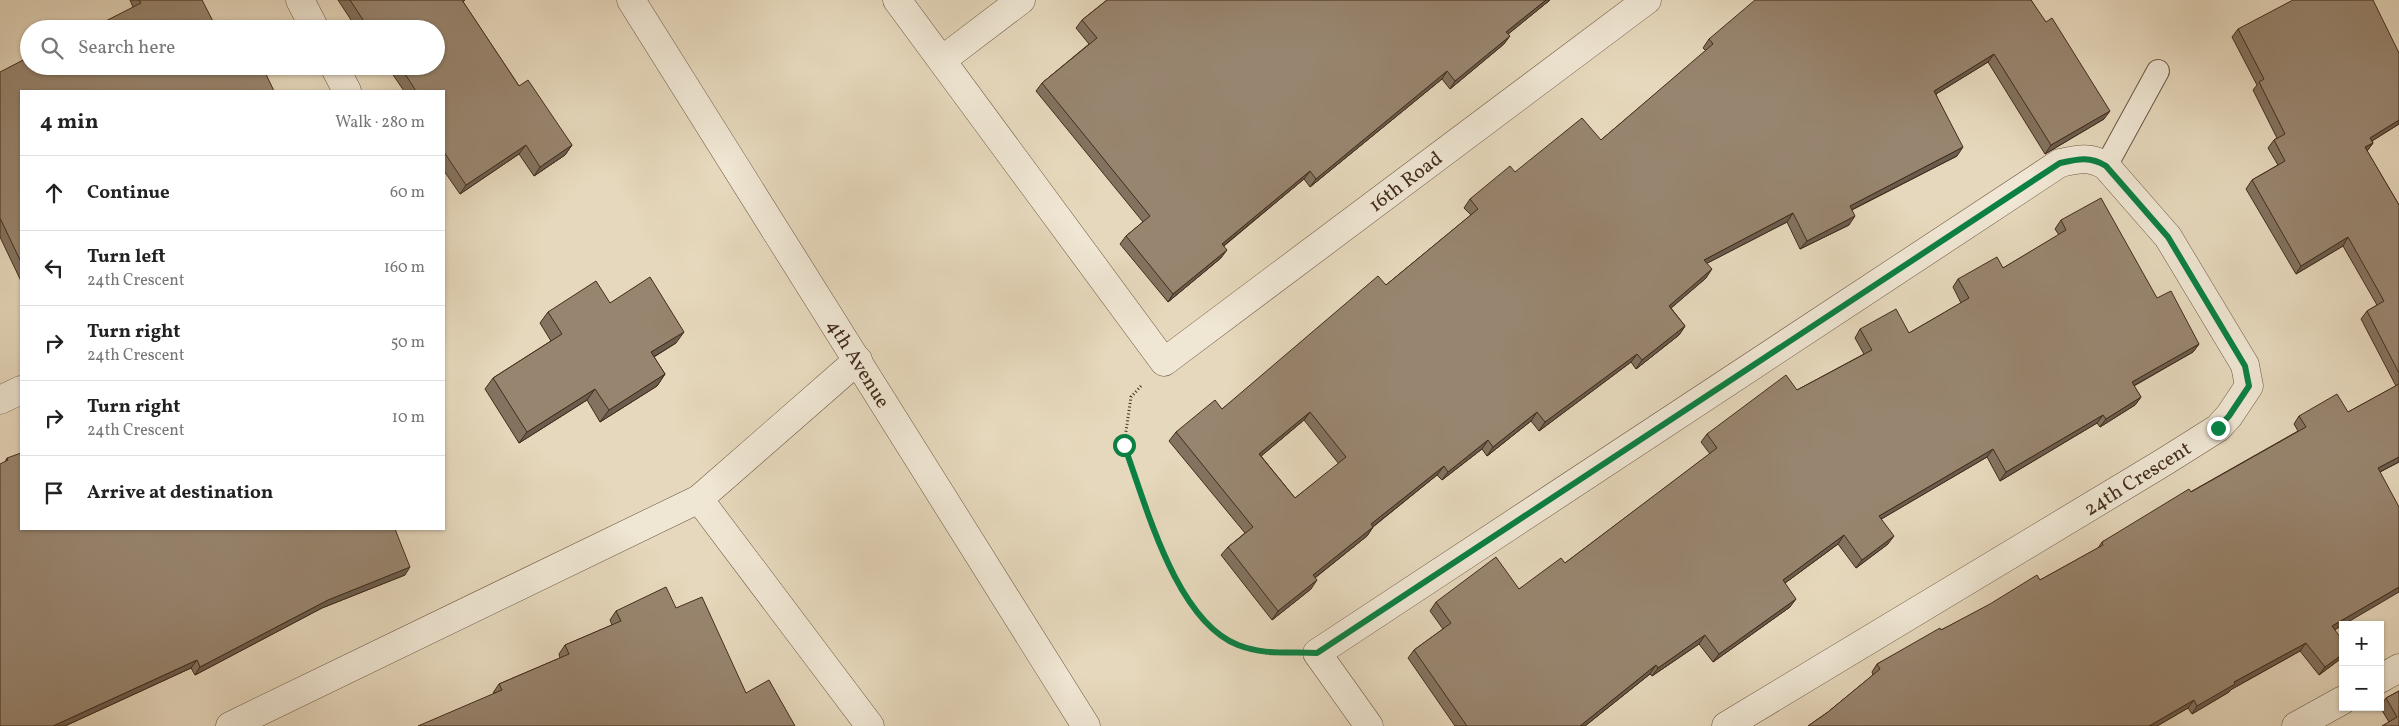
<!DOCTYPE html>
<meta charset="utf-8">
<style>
body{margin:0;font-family:Vollkorn,serif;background:#f2f2f2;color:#222}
.controls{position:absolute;right:15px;bottom:15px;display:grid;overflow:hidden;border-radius:0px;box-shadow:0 1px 4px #0004}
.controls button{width:45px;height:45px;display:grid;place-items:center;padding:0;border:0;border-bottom:1px solid #e0e0e0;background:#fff;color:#222;font:25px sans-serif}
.stop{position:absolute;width:15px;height:15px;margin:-11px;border:4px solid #0b8043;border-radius:50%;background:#fff}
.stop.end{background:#0b8043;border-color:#fff;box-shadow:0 1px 5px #0008}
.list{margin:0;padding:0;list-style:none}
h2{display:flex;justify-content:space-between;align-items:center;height:65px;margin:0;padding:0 20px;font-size:21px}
h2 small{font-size:16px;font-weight:400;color:#767676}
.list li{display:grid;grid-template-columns:32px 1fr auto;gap:15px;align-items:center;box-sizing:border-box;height:75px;padding:0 20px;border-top:1px solid #e0e0e0}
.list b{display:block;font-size:19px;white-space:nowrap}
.list p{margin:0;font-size:16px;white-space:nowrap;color:#767676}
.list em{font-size:16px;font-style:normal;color:#767676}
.icon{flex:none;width:28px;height:28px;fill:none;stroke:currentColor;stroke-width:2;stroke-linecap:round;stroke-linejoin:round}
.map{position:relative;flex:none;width:2399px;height:726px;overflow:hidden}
.search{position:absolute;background:#fff;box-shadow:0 1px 4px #0004;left:20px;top:20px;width:425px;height:55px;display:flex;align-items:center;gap:12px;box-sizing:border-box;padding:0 18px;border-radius:28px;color:#767676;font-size:19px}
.panel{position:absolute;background:#fff;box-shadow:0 1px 4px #0004;left:20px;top:90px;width:425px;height:440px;border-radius:0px}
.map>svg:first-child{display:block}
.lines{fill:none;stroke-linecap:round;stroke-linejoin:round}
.service-casing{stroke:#6c5743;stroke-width:24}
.minor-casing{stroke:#6c5743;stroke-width:29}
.tertiary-casing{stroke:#6c5743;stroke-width:29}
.path{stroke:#432c1b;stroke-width:3;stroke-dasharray:1 2.5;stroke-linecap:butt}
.service{stroke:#efe6d3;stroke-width:22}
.minor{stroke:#efe6d3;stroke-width:28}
.tertiary{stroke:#efe6d3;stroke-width:28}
.wall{fill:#83725f;stroke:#432c1b;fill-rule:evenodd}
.shaded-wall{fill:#6a5d4e;stroke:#432c1b}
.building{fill:#98856f;stroke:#432c1b;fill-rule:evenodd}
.route{stroke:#0b8043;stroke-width:6}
.labels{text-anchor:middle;stroke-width:4.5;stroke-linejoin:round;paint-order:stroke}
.street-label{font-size:20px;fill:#432c1b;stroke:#efe6d3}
</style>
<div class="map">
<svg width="2399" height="726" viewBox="0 0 2399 726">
<rect width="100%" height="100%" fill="#e6d8bc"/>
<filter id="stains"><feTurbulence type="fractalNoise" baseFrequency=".004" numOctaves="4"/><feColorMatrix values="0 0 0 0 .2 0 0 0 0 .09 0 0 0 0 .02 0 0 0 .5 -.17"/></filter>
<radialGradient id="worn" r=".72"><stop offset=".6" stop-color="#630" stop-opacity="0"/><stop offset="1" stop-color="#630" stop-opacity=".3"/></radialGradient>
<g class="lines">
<g class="service-casing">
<path id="service" d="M 2106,166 L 2158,71"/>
</g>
<g class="minor-casing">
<g id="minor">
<path d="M 300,0 L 315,29"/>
<path d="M 897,0 L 1164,362 L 1647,0"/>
<path d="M 942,60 L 1021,0"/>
<path d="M 334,66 L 347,91"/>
<path d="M 0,400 L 21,390"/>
<path d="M 699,499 L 870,726"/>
<path d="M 2380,679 L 2399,668"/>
<path d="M 230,726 L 699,499 L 858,360"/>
<path d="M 1369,726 L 1317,653 L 2060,163 C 2078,159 2090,156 2106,166 L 2168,237 L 2245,365 L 2249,386 L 2229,416 L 2218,428 L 2164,462 L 1726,726"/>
<path d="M 2296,726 L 2343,700"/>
</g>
</g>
<g class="tertiary-casing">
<path id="tertiary" d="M 631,0 L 1086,726"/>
</g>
<path class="path" d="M 1141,386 L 1131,397 L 1124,445 L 1160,543 L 1178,584 L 1210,627 L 1237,645 L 1271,654 L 1284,653"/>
<use href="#service" class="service"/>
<use href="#minor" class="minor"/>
<use href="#tertiary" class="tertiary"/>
</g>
<g class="wall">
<path d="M 130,0 L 202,0 L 133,7 Z"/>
<path d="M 338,0 L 465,0 L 463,2 L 519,86 L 572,145 L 565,155 L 534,176 L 519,154 L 460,194 L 444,171 L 444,91 L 404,91 L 387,66 L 436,66 L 436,29 L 357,29 Z"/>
<path d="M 1107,0 L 1550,0 L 1508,34 L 1504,44 L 1450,89 L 1442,79 L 1310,187 L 1304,179 L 1224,246 L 1221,258 L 1168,302 L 1120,244 L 1126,236 L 1143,222 L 1036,91 L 1042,83 L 1089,44 L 1076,28 L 1082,20 Z"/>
<path d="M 2031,0 L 2104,119 L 2045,154 L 1988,62 L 1936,94 L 1957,156 L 1852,210 L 1849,225 L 1800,249 L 1787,222 L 1707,263 L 1706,278 L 1671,308 L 1685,326 L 1679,335 L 1636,369 L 1631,362 L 1539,431 L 1531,421 L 1487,456 L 1482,449 L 1442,480 L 1437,475 L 1373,527 L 1367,536 L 1315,578 L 1311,589 L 1272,620 L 1221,555 L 1228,547 L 1245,533 L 1169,441 L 1176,432 L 1222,409 L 1386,285 L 1471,215 L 1464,208 L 1470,199 L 1515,172 L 1601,140 L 1706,51 L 1703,48 L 1709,39 ZM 1304,420 L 1339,464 L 1295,498 L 1261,456 Z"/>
<path d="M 2238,29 L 2399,124 L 2372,141 L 2373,143 L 2367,151 L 2399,205 L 2399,462 L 2380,472 L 2334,630 L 2343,657 L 2319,675 L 2300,651 L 2232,689 L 2229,692 L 2192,714 L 2188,708 L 2157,726 L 1808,726 L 1828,712 L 1873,675 L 1872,672 L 1877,664 L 1941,630 L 2040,580 L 2098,548 L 2102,542 L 2298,431 L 2294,424 L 2299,416 L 2348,412 L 2396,386 L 2361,319 L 2367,311 L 2377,305 L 2343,246 L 2296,274 L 2246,189 L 2252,180 L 2278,165 L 2268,148 L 2274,140 L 2277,138 L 2253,90 L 2257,85 L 2232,37 Z"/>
<path d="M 0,72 L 21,91 L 21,281 L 0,237 Z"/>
<path d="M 2061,220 L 2157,298 L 2199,344 L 2193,352 L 2134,386 L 2141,397 L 2135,405 L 2100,427 L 2097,423 L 2000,481 L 1987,457 L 1881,519 L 1888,544 L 1856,568 L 1838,544 L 1785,583 L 1790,607 L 1713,662 L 1699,644 L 1652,676 L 1650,674 L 1585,726 L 1455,726 L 1408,658 L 1414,650 L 1443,629 L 1430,611 L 1436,602 L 1519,589 L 1565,563 L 1710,454 L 1701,442 L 1707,434 L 1797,390 L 1864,354 L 1855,338 L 1860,329 L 1909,333 L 1961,303 L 1953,287 L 1958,279 L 2003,268 L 2059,235 L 2055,229 Z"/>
<path d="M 610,303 L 676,343 L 654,357 L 665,374 L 657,386 L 600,422 L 587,400 L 519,443 L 485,389 L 493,378 L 551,341 L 540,323 L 548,312 Z"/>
<path d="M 7,458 L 21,529 L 405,575 L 322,608 L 195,675 L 191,668 L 65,726 L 0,726 L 5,462 Z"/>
<path d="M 676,608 L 746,693 L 493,693 L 499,684 L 560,658 L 559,654 L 565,645 L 612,625 L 610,620 L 616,611 Z"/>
<path d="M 2399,691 L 2399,726 L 2389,722 L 2380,707 L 2386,698 Z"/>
</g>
<g class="shaded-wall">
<path d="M 1546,0 L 1550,0 L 1501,40 L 1506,32 Z"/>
<path d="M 1510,36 L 1504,44 L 1450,89 L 1455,81 Z"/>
<path d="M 1994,54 L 1988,62 L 1928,99 L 1934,91 Z"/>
<path d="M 1447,71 L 1442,79 L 1310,187 L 1316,179 Z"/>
<path d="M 2110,111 L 2104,119 L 2045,154 L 2051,145 Z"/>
<path d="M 2399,120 L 2399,124 L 2364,146 L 2370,138 Z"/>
<path d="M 2373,143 L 2367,151 L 2365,147 Z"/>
<path d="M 526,145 L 519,154 L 460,194 L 466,185 Z"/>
<path d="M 572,145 L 565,155 L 534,176 L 540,167 Z"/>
<path d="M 1963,147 L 1957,156 L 1843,214 L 1850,206 Z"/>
<path d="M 1310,171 L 1304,179 L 1216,252 L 1222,244 Z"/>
<path d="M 1793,213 L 1787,222 L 1698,268 L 1704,260 Z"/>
<path d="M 1855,216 L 1849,225 L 1800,249 L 1807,241 Z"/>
<path d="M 2348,237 L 2343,246 L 2296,274 L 2301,266 Z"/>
<path d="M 1227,250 L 1221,258 L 1168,302 L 1173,294 Z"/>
<path d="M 1712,269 L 1706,278 L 1663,315 L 1669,306 Z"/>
<path d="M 1685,326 L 1679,335 L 1636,369 L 1642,360 Z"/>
<path d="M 684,332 L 676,343 L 642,364 L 651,352 Z"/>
<path d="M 2199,344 L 2193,352 L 2126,390 L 2132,382 Z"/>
<path d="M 1637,354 L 1631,362 L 1539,431 L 1545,422 Z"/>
<path d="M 665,374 L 657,386 L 600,422 L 609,410 Z"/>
<path d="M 595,389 L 587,400 L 519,443 L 527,432 Z"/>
<path d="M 2141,397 L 2135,405 L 2100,427 L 2106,419 Z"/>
<path d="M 1310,412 L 1304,420 L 1253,463 L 1259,454 Z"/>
<path d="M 1537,412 L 1531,421 L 1487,456 L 1493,447 Z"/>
<path d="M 2103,415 L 2097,423 L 2000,481 L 2006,472 Z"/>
<path d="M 1488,440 L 1482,449 L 1442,480 L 1448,472 Z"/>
<path d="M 1993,449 L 1987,457 L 1873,524 L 1879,516 Z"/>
<path d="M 2399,457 L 2399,462 L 2372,476 L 2378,468 Z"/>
<path d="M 1444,466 L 1437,475 L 1365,533 L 1371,524 Z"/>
<path d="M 1373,527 L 1367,536 L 1307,584 L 1313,575 Z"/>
<path d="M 1844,535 L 1838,544 L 1777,589 L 1783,580 Z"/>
<path d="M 1894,536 L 1888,544 L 1856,568 L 1862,560 Z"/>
<path d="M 410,567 L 405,575 L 322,608 L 195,675 L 200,667 L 328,600 Z"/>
<path d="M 1317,580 L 1311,589 L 1272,620 L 1278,611 Z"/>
<path d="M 2399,587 L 2399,592 L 2326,635 L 2332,626 Z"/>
<path d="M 1796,599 L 1790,607 L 1713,662 L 1719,654 Z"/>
<path d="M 1705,635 L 1699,644 L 1652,676 L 1658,668 Z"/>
<path d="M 2306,643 L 2300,651 L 2232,689 L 2229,692 L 2192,714 L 2197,706 L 2234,682 Z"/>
<path d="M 2343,654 L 2343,657 L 2319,675 L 2325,667 Z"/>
<path d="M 197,660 L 191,668 L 65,726 L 53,726 Z"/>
<path d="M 1656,665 L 1650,674 L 1585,726 L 1580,726 Z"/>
<path d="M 2194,700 L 2188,708 L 2157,726 L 2149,726 Z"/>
</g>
<g class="building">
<path d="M 139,0 L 202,0 L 217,29 L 90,29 L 141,3 Z"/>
<path d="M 350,0 L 462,0 L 519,86 L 528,80 L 572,145 L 540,167 L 526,145 L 466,185 L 444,152 L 444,136 L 445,135 L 444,133 L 444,91 L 416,91 L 400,66 L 436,66 L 436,29 L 369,29 Z"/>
<path d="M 1107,0 L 1546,0 L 1506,32 L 1510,36 L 1455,81 L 1447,71 L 1316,179 L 1310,171 L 1222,244 L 1227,250 L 1173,294 L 1126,236 L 1150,216 L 1042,83 L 1097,38 L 1082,20 Z"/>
<path d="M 1755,0 L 2031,0 L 2046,22 L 2052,18 L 2110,111 L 2051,145 L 1994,54 L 1934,91 L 1963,147 L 1850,206 L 1855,216 L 1807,241 L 1793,213 L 1704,260 L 1712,269 L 1669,306 L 1685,326 L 1642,360 L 1637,354 L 1545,422 L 1537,412 L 1493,447 L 1488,440 L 1448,472 L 1444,466 L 1371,524 L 1373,527 L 1313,575 L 1317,580 L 1278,611 L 1228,547 L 1253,527 L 1176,432 L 1215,400 L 1222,409 L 1378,276 L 1386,285 L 1478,209 L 1470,199 L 1510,166 L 1515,172 L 1582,118 L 1601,140 L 1713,44 L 1709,39 ZM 1310,412 L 1346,457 L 1295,498 L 1259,454 Z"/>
<path d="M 2293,0 L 2373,0 L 2399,53 L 2399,120 L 2370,138 L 2373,143 L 2365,147 L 2399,205 L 2399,373 L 2367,311 L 2384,301 L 2348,237 L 2301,266 L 2252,180 L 2285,161 L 2274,140 L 2285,134 L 2259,82 L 2264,79 L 2238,29 Z"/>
<path d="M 29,57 L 29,66 L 262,66 L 274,91 L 21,91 L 21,262 L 0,218 L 0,72 Z"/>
<path d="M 2101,198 L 2157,298 L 2171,291 L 2199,344 L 2132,382 L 2141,397 L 2106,419 L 2103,415 L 2006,472 L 1993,449 L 1879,516 L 1894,536 L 1862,560 L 1844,535 L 1783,580 L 1796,599 L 1719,654 L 1705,635 L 1658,668 L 1656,665 L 1580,726 L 1467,726 L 1414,650 L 1451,623 L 1436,602 L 1496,557 L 1519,589 L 1561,558 L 1565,563 L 1717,448 L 1707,434 L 1786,375 L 1797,390 L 1872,350 L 1860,329 L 1896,309 L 1909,333 L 1969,298 L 1958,279 L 1997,257 L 2003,268 L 2066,230 L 2061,220 Z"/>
<path d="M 650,277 L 684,332 L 651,352 L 665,374 L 609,410 L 595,389 L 527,432 L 493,378 L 562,334 L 548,312 L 596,281 L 610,303 Z"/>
<path d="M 2399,384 L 2399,457 L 2378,468 L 2399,507 L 2399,587 L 2332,626 L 2343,641 L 2343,654 L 2325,667 L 2306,643 L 2234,682 L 2235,684 L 2197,706 L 2194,700 L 2149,726 L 1808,726 L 1828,712 L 1880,669 L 1877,664 L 1940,628 L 1941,630 L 1990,604 L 2037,575 L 2040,580 L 2103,545 L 2102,542 L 2189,489 L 2191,492 L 2306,427 L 2299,416 L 2337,394 L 2348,412 Z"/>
<path d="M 21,453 L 21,529 L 395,529 L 410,567 L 328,600 L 200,667 L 197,660 L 53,726 L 0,726 L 0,464 L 8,460 L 7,458 Z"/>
<path d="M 666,587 L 676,608 L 702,597 L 746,693 L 769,680 L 795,726 L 418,726 L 502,690 L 499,684 L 569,654 L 565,645 L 621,621 L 616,611 Z"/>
<path d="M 2399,691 L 2399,726 L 2382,726 L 2397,717 L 2386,698 Z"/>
</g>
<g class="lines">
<path class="route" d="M 1124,445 C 1146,504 1175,620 1238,645 C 1266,656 1289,651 1317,653 L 2060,163 C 2078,159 2090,156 2106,166 L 2168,237 L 2245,366 L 2249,386 L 2229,416 L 2218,428"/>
</g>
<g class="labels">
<g class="street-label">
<text transform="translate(1405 181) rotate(-37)" y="7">16th Road</text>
<text transform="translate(859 363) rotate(58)" y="7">4th Avenue</text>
<text transform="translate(2137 478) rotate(-32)" y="7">24th Crescent</text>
</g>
</g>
<rect width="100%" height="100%" filter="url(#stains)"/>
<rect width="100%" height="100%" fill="url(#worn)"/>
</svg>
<div class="controls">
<button>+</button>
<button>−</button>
</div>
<div class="stop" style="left:1124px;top:445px"></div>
<div class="stop end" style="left:2218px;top:428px"></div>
<div class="search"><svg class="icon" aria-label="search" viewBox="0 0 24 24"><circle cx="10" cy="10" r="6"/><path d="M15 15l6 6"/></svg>Search here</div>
<section class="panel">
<h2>4 min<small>Walk · 280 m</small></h2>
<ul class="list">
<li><svg class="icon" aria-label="ahead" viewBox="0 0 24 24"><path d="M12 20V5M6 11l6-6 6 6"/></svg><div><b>Continue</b></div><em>60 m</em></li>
<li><svg class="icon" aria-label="left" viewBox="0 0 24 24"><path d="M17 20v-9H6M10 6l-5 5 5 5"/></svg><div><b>Turn left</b><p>24th Crescent</p></div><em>160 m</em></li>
<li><svg class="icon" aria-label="right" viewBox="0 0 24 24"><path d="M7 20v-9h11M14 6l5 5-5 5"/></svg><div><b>Turn right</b><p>24th Crescent</p></div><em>50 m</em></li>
<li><svg class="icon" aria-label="right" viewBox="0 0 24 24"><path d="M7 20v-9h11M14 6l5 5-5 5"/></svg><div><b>Turn right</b><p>24th Crescent</p></div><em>10 m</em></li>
<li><svg class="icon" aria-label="arrive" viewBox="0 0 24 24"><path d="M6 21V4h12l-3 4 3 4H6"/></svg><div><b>Arrive at destination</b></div></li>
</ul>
</section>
</div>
